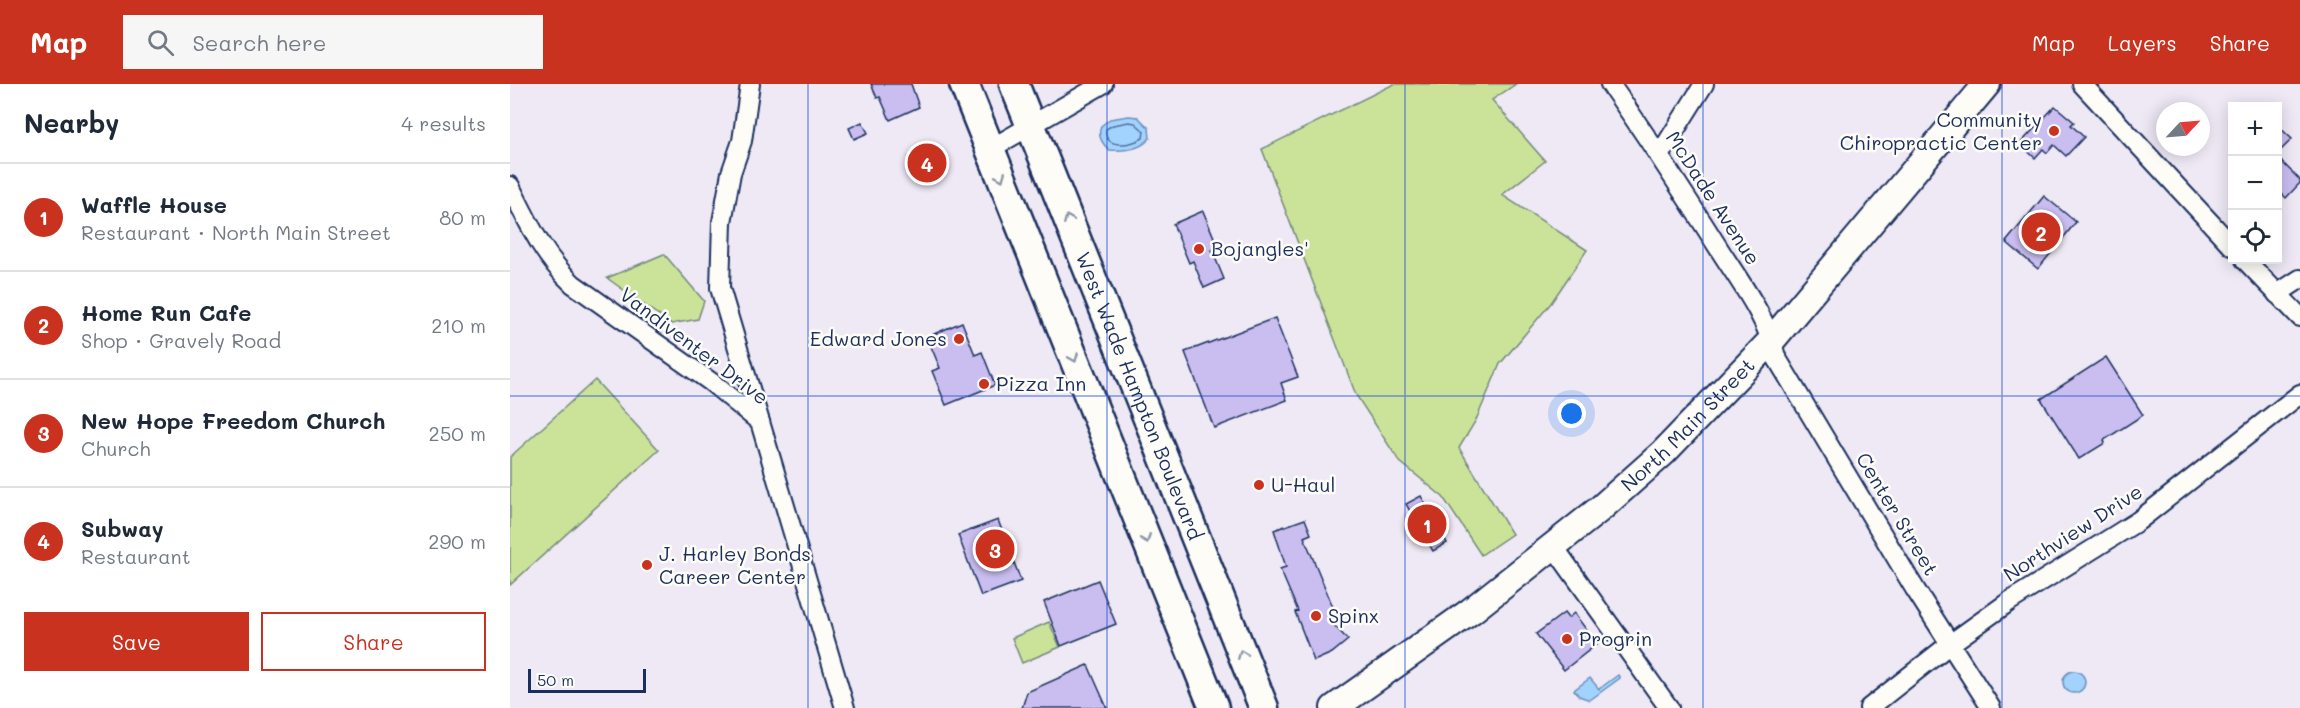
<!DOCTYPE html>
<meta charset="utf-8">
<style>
body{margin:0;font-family:Mali,sans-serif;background:#f6f6f7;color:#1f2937}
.controls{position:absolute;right:18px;top:18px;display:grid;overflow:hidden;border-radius:0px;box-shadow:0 3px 15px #0003}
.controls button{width:54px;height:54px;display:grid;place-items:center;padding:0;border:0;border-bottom:2px solid #e0e1e3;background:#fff;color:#1f2937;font:30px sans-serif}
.compass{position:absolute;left:1646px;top:18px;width:54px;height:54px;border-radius:50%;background:#fff;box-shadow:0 3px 15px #0003;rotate:64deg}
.scale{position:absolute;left:18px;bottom:15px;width:118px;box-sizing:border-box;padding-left:6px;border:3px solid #1b2f5e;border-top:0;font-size:16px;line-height:21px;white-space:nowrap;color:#1b2f5e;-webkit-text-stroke:4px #fdfcf7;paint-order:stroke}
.you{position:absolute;left:1062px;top:330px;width:21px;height:21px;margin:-15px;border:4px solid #fff;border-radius:50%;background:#1a73e8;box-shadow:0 0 0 9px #1a73e833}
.badge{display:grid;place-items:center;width:39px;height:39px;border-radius:50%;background:#c8321e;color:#fff;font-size:20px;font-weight:700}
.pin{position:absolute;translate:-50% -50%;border:3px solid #fff;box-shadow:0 2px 6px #0006}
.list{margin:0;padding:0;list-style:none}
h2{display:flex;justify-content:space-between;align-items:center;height:78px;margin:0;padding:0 24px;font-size:26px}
h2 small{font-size:20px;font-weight:400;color:#747a83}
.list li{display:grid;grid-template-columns:39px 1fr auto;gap:18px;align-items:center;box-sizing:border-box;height:108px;padding:0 24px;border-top:2px solid #e0e1e3}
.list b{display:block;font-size:22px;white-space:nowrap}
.list p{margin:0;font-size:20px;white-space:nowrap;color:#747a83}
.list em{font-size:20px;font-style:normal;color:#747a83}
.actions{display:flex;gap:12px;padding:18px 24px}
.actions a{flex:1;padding:14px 0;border:2px solid #c8321e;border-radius:0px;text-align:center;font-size:21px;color:#c8321e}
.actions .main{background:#c8321e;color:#fff}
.icon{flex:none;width:33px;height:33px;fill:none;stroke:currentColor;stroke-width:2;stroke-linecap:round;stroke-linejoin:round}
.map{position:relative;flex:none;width:1790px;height:624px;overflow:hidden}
header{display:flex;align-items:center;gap:36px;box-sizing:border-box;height:84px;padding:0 30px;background:#c8321e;color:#fff}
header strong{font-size:28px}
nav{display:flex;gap:33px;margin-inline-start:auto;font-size:21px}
.search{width:420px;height:54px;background:#f6f6f7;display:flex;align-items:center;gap:15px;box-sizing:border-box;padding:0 21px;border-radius:0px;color:#747a83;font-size:22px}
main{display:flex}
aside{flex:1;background:#fff}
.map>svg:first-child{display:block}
.green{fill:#cbe399;stroke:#73897c;stroke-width:1.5}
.water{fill:#a2d2fe;stroke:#6c91be;stroke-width:1.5}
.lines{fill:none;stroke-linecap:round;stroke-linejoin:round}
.shore{stroke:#51709e;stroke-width:1.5}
.building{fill:#cabef0;stroke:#1b2f5e;stroke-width:1.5}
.street-casing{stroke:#1b2f5e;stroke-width:22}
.secondary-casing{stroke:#1b2f5e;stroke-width:30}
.primary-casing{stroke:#1b2f5e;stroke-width:33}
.street{stroke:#fdfcf7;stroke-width:18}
.secondary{stroke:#fdfcf7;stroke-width:26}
.primary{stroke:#fdfcf7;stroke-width:28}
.oneway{stroke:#8c96aa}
.grid{fill:none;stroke:#1d4ed8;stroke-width:1.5;stroke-opacity:0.55}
.poi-dot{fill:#c8321e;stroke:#fdfcf7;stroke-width:2}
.labels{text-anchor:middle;stroke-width:5;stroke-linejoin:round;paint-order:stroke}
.poi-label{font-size:20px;fill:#1b2f5e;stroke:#fdfcf7;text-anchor:start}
.street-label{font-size:20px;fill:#1b2f5e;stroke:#fdfcf7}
</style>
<header>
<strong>Map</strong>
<div class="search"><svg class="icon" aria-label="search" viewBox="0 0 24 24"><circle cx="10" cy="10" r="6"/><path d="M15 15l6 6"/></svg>Search here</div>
<nav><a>Map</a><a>Layers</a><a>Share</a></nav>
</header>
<main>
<aside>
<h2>Nearby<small>4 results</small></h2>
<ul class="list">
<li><span class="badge">1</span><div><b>Waffle House</b><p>Restaurant · North Main Street</p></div><em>80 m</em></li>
<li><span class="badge">2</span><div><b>Home Run Cafe</b><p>Shop · Gravely Road</p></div><em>210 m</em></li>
<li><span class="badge">3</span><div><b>New Hope Freedom Church</b><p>Church</p></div><em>250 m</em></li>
<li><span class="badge">4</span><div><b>Subway</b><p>Restaurant</p></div><em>290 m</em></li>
</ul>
<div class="actions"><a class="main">Save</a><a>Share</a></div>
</aside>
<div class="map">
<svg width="1790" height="624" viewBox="0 0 1790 624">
<rect width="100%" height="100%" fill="#eee9f5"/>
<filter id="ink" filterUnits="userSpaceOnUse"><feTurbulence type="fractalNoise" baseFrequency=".0167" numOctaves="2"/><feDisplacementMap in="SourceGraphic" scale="12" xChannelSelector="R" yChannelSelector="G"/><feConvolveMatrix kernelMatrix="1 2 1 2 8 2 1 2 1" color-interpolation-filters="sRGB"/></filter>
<g filter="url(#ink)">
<g class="green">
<path d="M 884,0 L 1006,0 L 982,16 L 1035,77 L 992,111 L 1077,166 L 1041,219 L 990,280 L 966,336 L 949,364 L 1002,450 L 971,471 L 933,413 L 889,377 L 846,311 L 752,65 Z"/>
<path d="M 154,170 L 194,217 L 188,235 L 161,240 L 97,194 Z"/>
<path d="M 85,296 L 149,366 L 0,501 L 0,373 Z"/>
<path d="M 539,538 L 550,563 L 512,579 L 502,554 Z"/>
</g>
<g class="water">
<path d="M 619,32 L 628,33 L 639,44 L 640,54 C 631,66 614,67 599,66 C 592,59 587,52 591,42 L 600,35 Z"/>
<circle cx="1564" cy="598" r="11"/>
<path d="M 1108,591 L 1110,594 L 1080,616 L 1069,612 L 1064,606 L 1080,594 L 1089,605 Z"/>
</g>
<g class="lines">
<path class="shore" d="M 619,38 L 625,39 L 634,47 L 633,54 C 622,61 593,66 596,45 L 603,41 Z"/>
</g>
<g class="building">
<path d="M 361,0 L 401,0 L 409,23 L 380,36 L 370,13 L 367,14 Z"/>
<path d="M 1545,22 L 1564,38 L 1561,41 L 1574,53 L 1556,72 L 1544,61 L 1537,69 L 1533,65 L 1525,74 L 1510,60 Z"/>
<path d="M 352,38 L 358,49 L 344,55 L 339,44 Z"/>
<path d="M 1767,41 L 1782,55 L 1767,70 Z"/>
<path d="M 426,62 L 436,86 L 409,97 L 399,73 Z"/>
<path d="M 1767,73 L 1790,96 L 1790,99 L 1776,114 L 1767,105 Z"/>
<path d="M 1534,112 L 1566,138 L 1528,185 L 1496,158 Z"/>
<path d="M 693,127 L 708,163 L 702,166 L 714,195 L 694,204 L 683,177 L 679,179 L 663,140 Z"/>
<path d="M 765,234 L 788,293 L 771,299 L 777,316 L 704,344 L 675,268 Z"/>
<path d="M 452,238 L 465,271 L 472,268 L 485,301 L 436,321 L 422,287 L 430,284 L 417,253 Z"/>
<path d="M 1596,273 L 1633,331 L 1594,356 L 1595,359 L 1569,375 L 1531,315 Z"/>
<path d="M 911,412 L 937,459 L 923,467 L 896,420 Z"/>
<path d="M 795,435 L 801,450 L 794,453 L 828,535 L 821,538 L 838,556 L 822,569 L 804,577 L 785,528 L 788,527 L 770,485 L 776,483 L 764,446 Z"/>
<path d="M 488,436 L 511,497 L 471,512 L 448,451 Z"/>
<path d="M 588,496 L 606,540 L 551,562 L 534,518 Z"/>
<path d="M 1054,529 L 1058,534 L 1064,529 L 1087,560 L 1054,586 L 1026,550 Z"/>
<path d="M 578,581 L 597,624 L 512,624 L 517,608 Z"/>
</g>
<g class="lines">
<g class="street-casing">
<g id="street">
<path d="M 240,0 L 232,57 L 221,89 L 212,138 L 210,204 L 250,338"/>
<path d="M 1100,0 C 1139,55 1175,111 1211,168 C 1232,201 1257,234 1266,273 L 1405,505 L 1481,624"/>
<path d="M 1572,0 L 1722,162"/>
<path d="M 480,65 L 593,0"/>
<path d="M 1150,70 L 1194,0"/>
<path d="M 0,102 C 18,138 33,172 63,200 L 201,298 L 250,338 L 335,624"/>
<path d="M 1735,176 L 1790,233"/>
<path d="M 1767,210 L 1790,195"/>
<path d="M 1044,463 L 1159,624"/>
<path d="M 1359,624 L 1440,560 L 1500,517 L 1628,437 L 1790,310"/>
</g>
</g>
<g class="secondary-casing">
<g id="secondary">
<path id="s1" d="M 824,624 L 961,527 L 1091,424 L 1153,369 L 1262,256 L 1477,0"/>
</g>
</g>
<g class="primary-casing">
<g id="primary">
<path d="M 454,0 L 704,624"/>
<path id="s2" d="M 504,0 L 754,624"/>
</g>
</g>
<use href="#street" class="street"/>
<use href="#secondary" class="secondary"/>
<use href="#primary" class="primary"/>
</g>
<defs><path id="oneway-chevron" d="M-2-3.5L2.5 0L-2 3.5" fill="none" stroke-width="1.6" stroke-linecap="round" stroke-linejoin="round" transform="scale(1.5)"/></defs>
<g class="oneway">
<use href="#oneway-chevron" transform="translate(491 93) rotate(68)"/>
<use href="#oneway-chevron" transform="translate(558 135) rotate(-112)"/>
<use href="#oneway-chevron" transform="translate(564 274) rotate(68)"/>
<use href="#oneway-chevron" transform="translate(636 455) rotate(68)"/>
<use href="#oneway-chevron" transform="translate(732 570) rotate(-112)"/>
</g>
</g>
<path class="grid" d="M 298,0 L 298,624M 597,0 L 597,624M 895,0 L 895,624M 1193,0 L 1193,624M 1492,0 L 1492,624M 0,312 L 1790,312"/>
<g class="poi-dot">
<circle cx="1544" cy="47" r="6"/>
<circle cx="689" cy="165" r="6"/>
<circle cx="449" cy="255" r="6"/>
<circle cx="474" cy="300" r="6"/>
<circle cx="749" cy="401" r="6"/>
<circle cx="137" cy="481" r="6"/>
<circle cx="806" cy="532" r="6"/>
<circle cx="1057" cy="555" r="6"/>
</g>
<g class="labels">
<g class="poi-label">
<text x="1532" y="43" text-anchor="end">Community<tspan x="1532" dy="23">Chiropractic Center</tspan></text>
<text x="701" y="172">Bojangles'</text>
<text x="437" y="262" text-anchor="end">Edward Jones</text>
<text x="486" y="307">Pizza Inn</text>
<text x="761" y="408">U-Haul</text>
<text x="149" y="477">J. Harley Bonds<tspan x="149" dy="23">Career Center</tspan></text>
<text x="818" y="539">Spinx</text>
<text x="1069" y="562">Progrin</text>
</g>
<g class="street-label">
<text transform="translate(1203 114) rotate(57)" y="7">McDade Avenue</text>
<text transform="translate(184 262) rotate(37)" y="7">Vandiventer Drive</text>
<text dy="7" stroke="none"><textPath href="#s2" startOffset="336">West Wade Hampton Boulevard</textPath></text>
<text dy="7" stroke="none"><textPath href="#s1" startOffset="454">North Main Street</textPath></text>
<text transform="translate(1387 430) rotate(59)" y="7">Center Street</text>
<text transform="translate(1563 449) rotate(-33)" y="7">Northview Drive</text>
</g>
</g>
</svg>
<div class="controls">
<button>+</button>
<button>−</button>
<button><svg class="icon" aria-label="locate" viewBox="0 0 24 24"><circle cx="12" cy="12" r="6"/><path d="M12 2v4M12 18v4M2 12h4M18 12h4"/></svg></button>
</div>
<svg class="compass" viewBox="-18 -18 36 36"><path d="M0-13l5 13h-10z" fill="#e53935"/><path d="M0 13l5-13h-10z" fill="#747a83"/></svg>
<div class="scale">50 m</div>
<div class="you"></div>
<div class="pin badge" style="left:917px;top:440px">1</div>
<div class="pin badge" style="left:1531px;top:148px">2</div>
<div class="pin badge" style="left:485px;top:465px">3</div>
<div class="pin badge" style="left:417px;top:79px">4</div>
</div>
</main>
